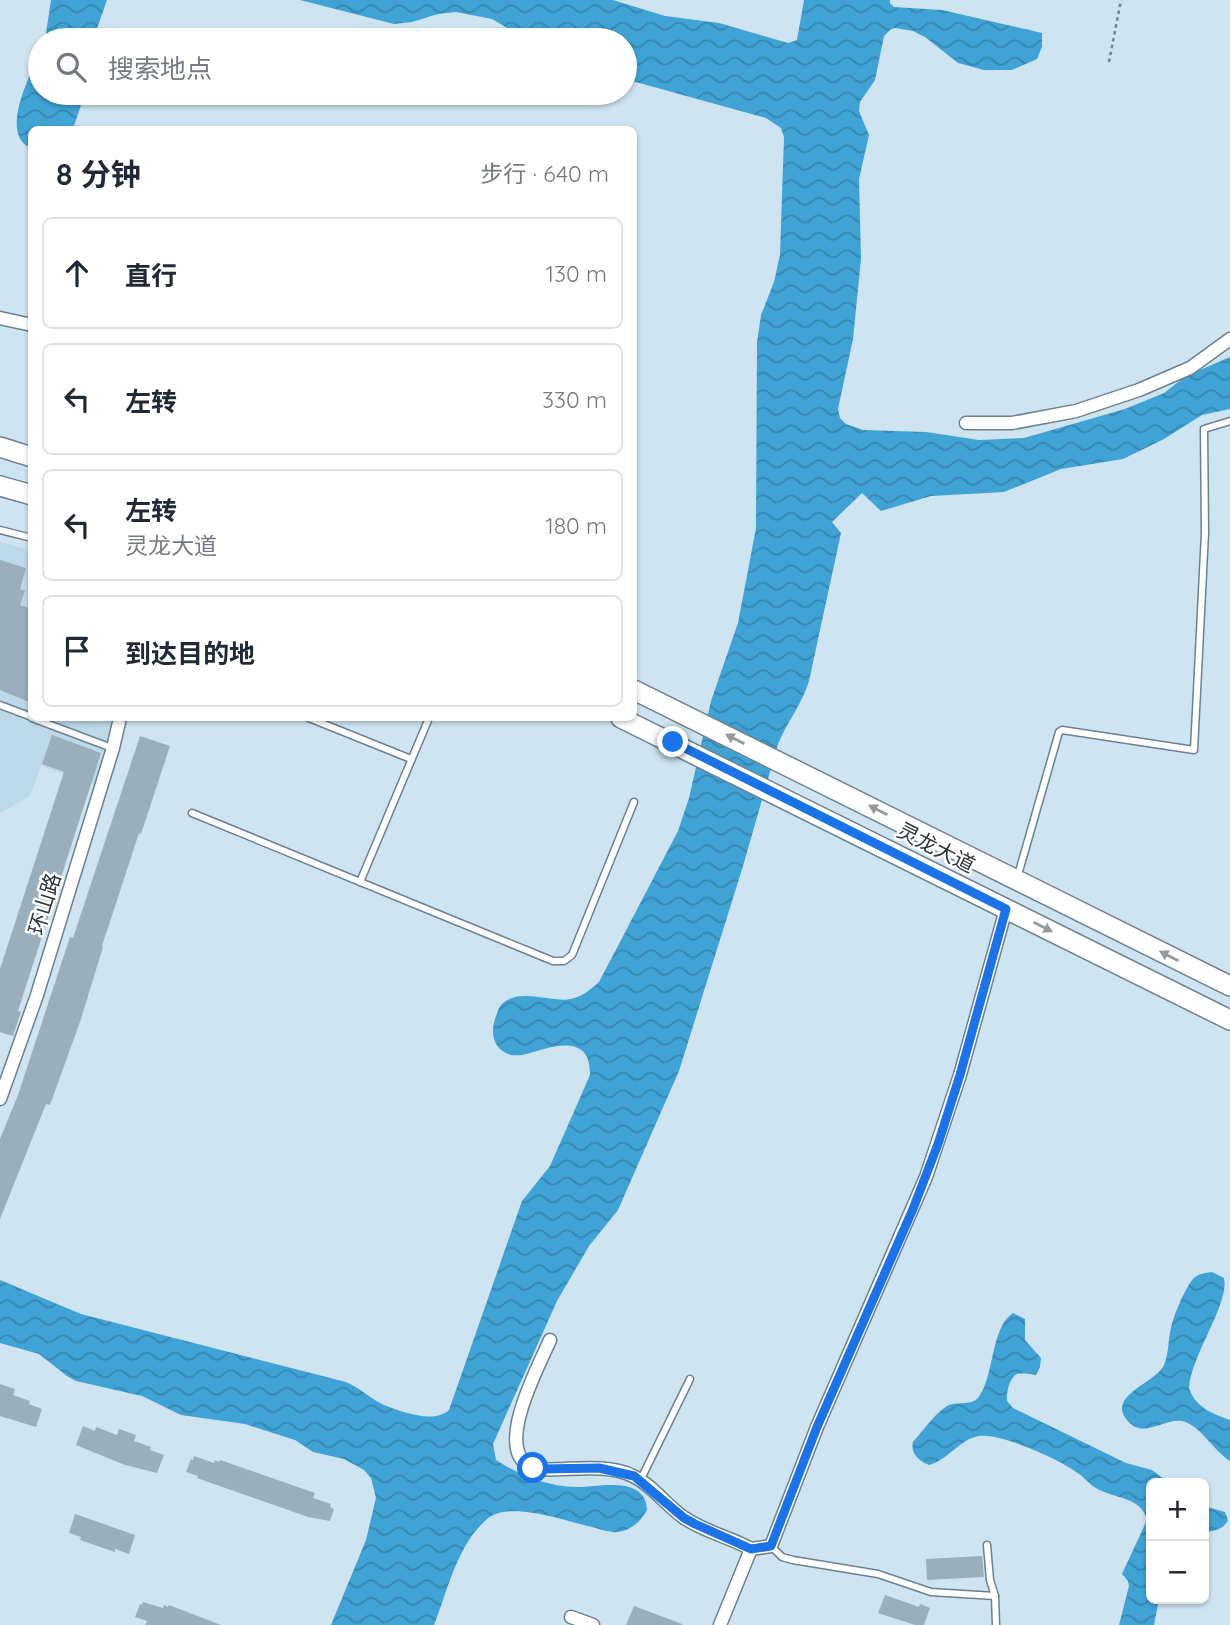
<!DOCTYPE html>
<html lang="zh">
<meta charset="utf-8">
<style>
body{margin:0;font-family:Quicksand,"Noto Sans SC",sans-serif;background:#f6f6f7;color:#1f2937}
.controls{position:absolute;right:21px;bottom:21px;display:grid;overflow:hidden;border-radius:10px;box-shadow:0 2px 5px #0004}
.controls button{width:63px;height:63px;display:grid;place-items:center;padding:0;border:0;border-bottom:2px solid #e0e1e3;background:#fff;color:#1f2937;font:35px sans-serif}
.stop{position:absolute;width:21px;height:21px;margin:-16px;border:5px solid #1a73e8;border-radius:50%;background:#fff}
.stop.end{background:#1a73e8;border-color:#fff;box-shadow:0 2px 7px #0008}
.list{margin:0;padding:0;list-style:none}
h2{display:flex;justify-content:space-between;align-items:center;height:91px;margin:0;padding:0 28px;font-size:30px}
h2 small{font-size:23px;font-weight:400;color:#747a83}
.list li{display:grid;grid-template-columns:46px 1fr auto;gap:21px;align-items:center;box-sizing:border-box;height:112px;margin:0 14px 14px;padding:0 14px;border:2px solid #e0e1e3;border-radius:10px}
.list b{display:block;font-size:26px;white-space:nowrap}
.list p{margin:0;font-size:23px;white-space:nowrap;color:#747a83}
.list em{font-size:23px;font-style:normal;color:#747a83}
.icon{flex:none;width:38px;height:38px;fill:none;stroke:currentColor;stroke-width:2;stroke-linecap:round;stroke-linejoin:round}
.map{position:relative;flex:none;width:1230px;height:1625px;overflow:hidden}
.search{position:absolute;background:#fff;box-shadow:0 2px 5px #0004;left:28px;top:28px;width:609px;height:77px;display:flex;align-items:center;gap:18px;box-sizing:border-box;padding:0 24px;border-radius:38px;color:#747a83;font-size:26px}
.panel{position:absolute;background:#fff;box-shadow:0 2px 5px #0004;left:28px;top:126px;width:609px;height:595px;border-radius:10px}
.map>svg:first-child{display:block}
.built{fill:#bcd9ea}
.water{fill:url(#water-waves)}
.building{fill:#9aaebb}
.lines{fill:none;stroke-linecap:round;stroke-linejoin:round}
.service-casing{stroke:#6d818d;stroke-width:9}
.minor-casing{stroke:#6d818d;stroke-width:15}
.primary-casing{stroke:#6d818d;stroke-width:22}
.path{stroke:#76848d;stroke-width:2.5;stroke-dasharray:3.5 3.5;stroke-linecap:butt}
.service{stroke:#fff;stroke-width:6}
.minor{stroke:#fff;stroke-width:12}
.primary{stroke:#fff;stroke-width:19}
.oneway{fill:#969a9d}
.route{stroke:#1a73e8;stroke-width:9}
.labels{text-anchor:middle;stroke-width:5;stroke-linejoin:round;paint-order:stroke}
.street-label{font-size:21px;fill:#2d363b;stroke:#fff}
</style>
<div class="map">
<svg width="1230" height="1625" viewBox="0 0 1230 1625">
<defs>
<pattern id="water-waves" width="16" height="10" patternUnits="userSpaceOnUse" patternTransform="scale(1.75)"><rect width="16" height="10" fill="#40a3d5"/><path d="M0 5q4-4 8 0t8 0" fill="none" stroke="#3686ae"/></pattern>
</defs>
<rect width="100%" height="100%" fill="#cfe4f1"/>
<path class="built" d="M 0,542 L 31,550 L 32,718 L 114,718 L 94,785 L 41,766 L 30,796 L 0,813 Z"/>
<g class="water">
<path d="M 51,0 L 107,0 L 93,40 L 45,40 Z"/>
<path d="M 300,0 L 613,0 L 665,16 L 719,23 L 788,43 L 797,40 L 804,0 L 890,0 L 890,3 L 894,7 L 942,10 L 1042,33 L 1042,47 L 1037,59 L 1012,70 L 984,70 L 958,63 L 925,37 L 913,31 L 895,28 L 891,29 L 884,36 L 875,80 L 860,102 L 859,111 L 869,135 L 859,179 L 861,259 L 853,339 L 838,409 L 840,418 L 846,424 L 863,430 L 926,432 L 979,440 L 1024,438 L 1125,409 L 1164,393 L 1186,376 L 1230,357 L 1230,409 L 1202,415 L 1164,439 L 1123,459 L 1061,469 L 1004,492 L 931,496 L 881,511 L 862,493 L 832,522 L 841,533 L 809,681 C 802,704 787,722 778,744 L 743,866 L 679,1071 L 618,1210 L 589,1246 L 557,1301 L 493,1444 L 496,1460 C 514,1472 535,1481 556,1485 C 563,1486 571,1487 578,1487 C 598,1487 646,1475 647,1510 C 641,1521 632,1530 618,1532 C 610,1533 600,1529 592,1527 C 565,1521 510,1500 487,1519 C 457,1545 448,1590 434,1625 L 331,1625 L 366,1540 L 376,1498 L 371,1478 L 364,1470 L 344,1459 L 313,1452 L 295,1440 L 245,1424 L 181,1415 L 142,1396 L 76,1381 L 67,1376 L 39,1354 L 0,1343 L 0,1280 L 81,1314 L 346,1382 C 360,1388 371,1399 384,1405 C 402,1412 434,1424 449,1410 L 522,1201 L 550,1166 L 590,1075 C 591,1034 555,1045 530,1053 C 504,1062 487,1044 495,1019 C 497,1014 498,1008 502,1004 C 519,987 551,1003 571,999 C 583,996 590,990 599,982 L 678,831 L 689,798 L 711,701 L 738,623 L 756,528 L 757,342 L 761,315 L 774,282 L 780,255 L 784,137 L 781,128 L 766,118 L 625,79 L 625,40 L 527,40 L 492,19 L 456,12 L 438,14 L 412,22 L 394,24 Z"/>
<path d="M 40,55 L 40,93 L 85,93 L 73,129 L 32,130 L 31,148 C 0,135 28,77 40,55 Z"/>
<path d="M 1212,1272 L 1224,1278 C 1230,1303 1191,1355 1189,1388 C 1195,1407 1213,1414 1230,1420 L 1230,1461 C 1214,1451 1199,1424 1182,1421 C 1163,1418 1143,1440 1127,1420 C 1107,1395 1156,1383 1164,1365 C 1169,1354 1168,1339 1171,1328 C 1173,1317 1185,1288 1193,1279 C 1197,1274 1205,1273 1212,1272 Z"/>
<path d="M 1013,1313 L 1025,1319 L 1025,1340 L 1041,1358 L 1040,1367 L 1036,1375 C 1031,1374 1022,1373 1017,1374 C 1009,1378 1006,1394 1007,1401 L 1013,1408 L 1126,1463 L 1152,1470 L 1169,1483 L 1151,1483 L 1151,1599 L 1159,1599 L 1154,1625 L 1119,1625 L 1129,1586 L 1128,1581 L 1122,1574 L 1147,1520 C 1141,1496 1114,1499 1096,1488 C 1089,1484 1085,1478 1079,1474 C 1061,1460 1002,1433 979,1436 C 960,1439 948,1460 929,1465 C 919,1461 910,1453 913,1442 C 923,1431 934,1414 947,1406 C 956,1401 971,1406 978,1398 C 995,1376 990,1328 1013,1313 Z"/>
<path d="M 1204,1506 L 1225,1512 L 1228,1520 C 1223,1530 1214,1531 1204,1532 Z"/>
</g>
<g class="building">
<path d="M 0,560 L 26,568 L 20,589 L 25,591 L 20,605 L 32,609 L 32,703 L 0,690 Z"/>
<path d="M 52,735 L 101,753 L 18,1011 L 21,1012 L 13,1036 L 0,1032 L 0,969 L 64,772 L 42,764 Z"/>
<path d="M 140,736 L 170,746 L 141,834 L 139,833 L 102,946 L 103,947 L 81,1019 L 50,1105 L 46,1104 L 0,1219 L 0,1139 L 18,1095 L 70,937 L 73,938 Z"/>
<path d="M 0,1384 L 15,1389 L 13,1395 L 30,1401 L 29,1404 L 42,1409 L 36,1427 L 0,1416 Z"/>
<path d="M 83,1426 L 95,1431 L 96,1427 L 117,1435 L 119,1429 L 136,1435 L 134,1441 L 151,1447 L 150,1450 L 164,1455 L 157,1473 L 125,1465 L 76,1445 Z"/>
<path d="M 194,1456 L 214,1463 L 215,1460 L 219,1462 L 220,1460 L 315,1493 L 313,1498 L 331,1504 L 330,1507 L 334,1509 L 330,1521 L 308,1517 L 197,1478 L 198,1476 L 186,1472 L 191,1459 L 193,1460 Z"/>
<path d="M 75,1514 L 135,1535 L 129,1554 L 115,1549 L 115,1552 L 80,1540 L 81,1537 L 69,1533 Z"/>
<path d="M 982,1556 L 984,1577 L 927,1580 L 926,1559 Z"/>
<path d="M 885,1595 L 919,1607 L 920,1604 L 930,1608 L 924,1625 L 915,1625 L 878,1613 Z"/>
<path d="M 143,1602 L 163,1608 L 164,1605 L 168,1607 L 169,1605 L 221,1625 L 145,1625 L 147,1621 L 135,1617 L 140,1604 L 142,1605 Z"/>
<path d="M 634,1606 L 682,1624 L 682,1625 L 626,1625 Z"/>
</g>
<g class="lines">
<g class="service-casing">
<g id="service">
<path d="M 0,530 L 32,538"/>
<path d="M 0,705 L 32,717"/>
<path d="M 32,718 L 112,748"/>
<path d="M 309,718 L 411,759"/>
<path d="M 192,813 L 553,961 L 564,961 L 572,955 L 634,802"/>
<path d="M 1018,875 L 1059,732 L 1062,730 L 1194,750 L 1205,533 L 1204,429 L 1230,421"/>
<path d="M 360,882 L 429,718"/>
<path d="M 640,1481 L 690,1379"/>
<path d="M 987,1545 L 990,1580 L 995,1596 L 996,1625"/>
<path d="M 771,1546 L 782,1557 L 793,1560 L 878,1574 L 931,1592 L 995,1596"/>
</g>
</g>
<g class="minor-casing">
<g id="minor">
<path d="M 0,318 L 32,325"/>
<path d="M 966,423 L 1012,423 L 1076,411 L 1139,390 L 1190,368 L 1230,339"/>
<path d="M 0,1099 L 37,995 L 113,748 L 120,718"/>
<path d="M 550,1340 C 539,1366 492,1451 532,1467 C 542,1471 554,1469 564,1469 C 586,1468 613,1466 633,1476 C 652,1485 666,1505 683,1517 C 704,1532 730,1537 751,1549"/>
<path d="M 571,1617 L 593,1625"/>
<path d="M 720,1625 L 751,1549 L 771,1546 L 817,1427 L 926,1177 L 960,1075 L 1006,909"/>
</g>
</g>
<g class="primary-casing">
<g id="primary">
<path d="M 0,447 L 32,457"/>
<path d="M 0,486 L 32,495"/>
<path d="M 634,690 L 1230,986"/>
<path d="M 621,718 L 1230,1020"/>
</g>
</g>
<path class="path" d="M 1109,62 L 1121,0"/>
<use href="#service" class="service"/>
<use href="#minor" class="minor"/>
<use href="#primary" class="primary"/>
</g>
<defs><path id="oneway-solid" d="M-6-.8H1V-3.2L6.5 0L1 3.2V.8H-6Z" transform="scale(1.75)"/></defs>
<g class="oneway">
<use href="#oneway-solid" transform="translate(735 739) rotate(-153)"/>
<use href="#oneway-solid" transform="translate(878 810) rotate(-153)"/>
<use href="#oneway-solid" transform="translate(1043 927) rotate(27)"/>
<use href="#oneway-solid" transform="translate(1169 956) rotate(-153)"/>
</g>
<g class="lines">
<path class="route" d="M 533,1468 L 542,1469 L 599,1468 L 634,1476 L 684,1518 L 695,1524 L 751,1549 L 771,1546 L 817,1427 L 913,1209 L 938,1144 L 960,1075 L 1006,909 L 673,742"/>
</g>
<g class="labels">
<g class="street-label">
<text transform="translate(936 848) rotate(27)" y="7">灵龙大道</text>
<text transform="translate(45 904) rotate(-73)" y="7">环山路</text>
</g>
</g>
</svg>
<div class="controls">
<button>+</button>
<button>−</button>
</div>
<div class="stop" style="left:533px;top:1468px"></div>
<div class="stop end" style="left:673px;top:742px"></div>
<div class="search"><svg class="icon" aria-label="search" viewBox="0 0 24 24"><circle cx="10" cy="10" r="6"/><path d="M15 15l6 6"/></svg>搜索地点</div>
<section class="panel">
<h2>8 分钟<small>步行 · 640 m</small></h2>
<ul class="list">
<li><svg class="icon" aria-label="ahead" viewBox="0 0 24 24"><path d="M12 20V5M6 11l6-6 6 6"/></svg><div><b>直行</b></div><em>130 m</em></li>
<li><svg class="icon" aria-label="left" viewBox="0 0 24 24"><path d="M17 20v-9H6M10 6l-5 5 5 5"/></svg><div><b>左转</b></div><em>330 m</em></li>
<li><svg class="icon" aria-label="left" viewBox="0 0 24 24"><path d="M17 20v-9H6M10 6l-5 5 5 5"/></svg><div><b>左转</b><p>灵龙大道</p></div><em>180 m</em></li>
<li><svg class="icon" aria-label="arrive" viewBox="0 0 24 24"><path d="M6 21V4h12l-3 4 3 4H6"/></svg><div><b>到达目的地</b></div></li>
</ul>
</section>
</div>
